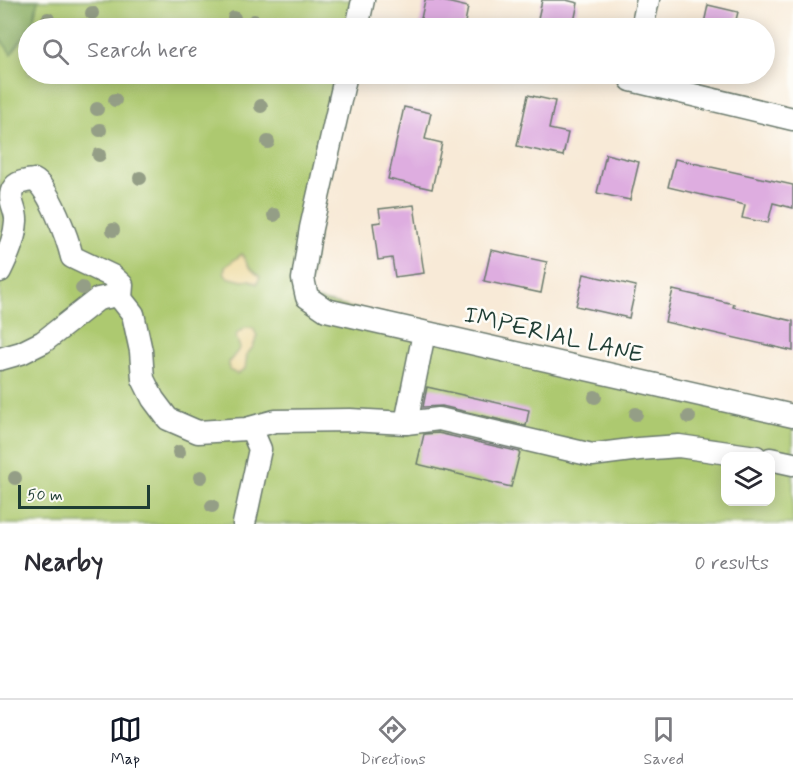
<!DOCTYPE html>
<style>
body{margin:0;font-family:Mynerve,sans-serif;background:#f7f7f7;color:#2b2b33}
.controls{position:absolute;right:18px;bottom:18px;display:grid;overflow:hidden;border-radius:12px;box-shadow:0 3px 15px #0003}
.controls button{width:54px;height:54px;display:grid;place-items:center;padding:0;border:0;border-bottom:2px solid #e1e1e2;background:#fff;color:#2b2b33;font:30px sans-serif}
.scale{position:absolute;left:18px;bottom:15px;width:132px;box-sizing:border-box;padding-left:6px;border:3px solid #1f3d34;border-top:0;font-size:16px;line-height:21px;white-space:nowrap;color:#1f3d34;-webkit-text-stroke:4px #fdfcf7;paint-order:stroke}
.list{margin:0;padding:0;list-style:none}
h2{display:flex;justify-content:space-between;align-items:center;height:78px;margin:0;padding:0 24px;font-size:26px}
h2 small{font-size:20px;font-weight:400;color:#7c7c81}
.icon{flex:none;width:33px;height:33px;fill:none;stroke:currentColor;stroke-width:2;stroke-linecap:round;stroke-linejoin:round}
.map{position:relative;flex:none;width:793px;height:524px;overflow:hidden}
.search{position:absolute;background:#fff;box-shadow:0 3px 15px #0003;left:18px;right:18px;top:18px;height:66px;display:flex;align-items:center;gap:15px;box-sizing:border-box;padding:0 21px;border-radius:33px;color:#7c7c81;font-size:22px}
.sheet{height:174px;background:#fff}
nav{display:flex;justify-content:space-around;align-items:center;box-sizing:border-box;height:84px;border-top:2px solid #e1e1e2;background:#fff;font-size:16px;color:#7c7c81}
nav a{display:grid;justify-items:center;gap:3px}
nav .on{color:#111827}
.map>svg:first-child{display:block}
.green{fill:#adc970;stroke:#668352;stroke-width:1.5;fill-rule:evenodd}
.forest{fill:#8aad62;stroke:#54754b;stroke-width:1.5}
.sand{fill:#eeda9e;stroke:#868c69;stroke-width:1.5}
.building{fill:#deade0}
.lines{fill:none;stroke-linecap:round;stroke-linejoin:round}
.minor-casing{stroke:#6b7a6d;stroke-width:25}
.minor{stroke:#fff;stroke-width:22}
.tree{fill:#949e86}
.labels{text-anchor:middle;stroke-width:5;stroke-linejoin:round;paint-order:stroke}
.street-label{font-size:24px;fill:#1f3d34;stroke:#fdfcf7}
</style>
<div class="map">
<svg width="793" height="524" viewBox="0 0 793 524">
<rect width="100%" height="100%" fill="#fdfcf7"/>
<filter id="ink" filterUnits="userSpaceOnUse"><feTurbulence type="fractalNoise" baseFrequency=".0167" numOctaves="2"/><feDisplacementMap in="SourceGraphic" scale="12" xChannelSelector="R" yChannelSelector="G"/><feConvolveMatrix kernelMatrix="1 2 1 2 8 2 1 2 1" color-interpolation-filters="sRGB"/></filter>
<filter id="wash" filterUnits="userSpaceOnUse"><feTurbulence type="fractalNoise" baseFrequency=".008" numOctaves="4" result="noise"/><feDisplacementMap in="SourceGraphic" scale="24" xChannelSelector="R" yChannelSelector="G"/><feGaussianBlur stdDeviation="1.35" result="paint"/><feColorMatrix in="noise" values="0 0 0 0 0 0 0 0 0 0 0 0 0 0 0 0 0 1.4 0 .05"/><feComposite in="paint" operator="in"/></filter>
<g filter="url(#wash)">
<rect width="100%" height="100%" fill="#f8ead7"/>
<path class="green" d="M 0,0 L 363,0 L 357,28 L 28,28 L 28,74 L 346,74 L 307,297 L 793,416 L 793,524 L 0,524 ZM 726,457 L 770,457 L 770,502 L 726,502 Z"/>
<path class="forest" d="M 0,0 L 38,0 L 32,27 L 28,28 L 28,31 L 11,54 L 0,38 Z"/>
<g class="sand">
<path d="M 242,254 L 249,267 L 260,277 L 257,284 L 250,280 L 242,281 L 227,277 L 224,272 L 225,267 Z"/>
<path d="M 245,328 L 253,328 L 257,336 L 253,347 L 247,354 L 245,369 L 237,374 L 229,370 L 229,362 L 240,348 L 236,337 L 238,332 Z"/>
</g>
<g id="blocks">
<g class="building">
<path d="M 425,0 L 438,0 L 468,7 L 464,28 L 419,28 Z"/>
<path d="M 542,0 L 566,0 L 578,3 L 574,22 L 568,20 L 566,28 L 536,28 Z"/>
<path d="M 708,5 L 738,12 L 734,28 L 703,28 Z"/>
<path d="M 528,95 L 555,101 L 549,129 L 568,133 L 563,156 L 517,146 Z"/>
<path d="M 404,107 L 431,113 L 425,139 L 442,143 L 432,189 L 388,179 Z"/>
<path d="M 606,154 L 639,162 L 630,200 L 597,193 Z"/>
<path d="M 675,159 L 793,185 L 793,208 L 773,203 L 768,223 L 742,218 L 745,205 L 668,187 Z"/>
<path d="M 414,205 L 424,273 L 395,277 L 392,258 L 378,260 L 373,223 L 381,222 L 379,209 Z"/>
<path d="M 491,250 L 547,262 L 541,293 L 484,281 Z"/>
<path d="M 584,274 L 636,286 L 629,318 L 576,306 Z"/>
<path d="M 673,290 L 734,304 L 733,307 L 793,321 L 793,351 L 665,322 Z"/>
<path d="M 427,387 L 529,410 L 526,426 L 442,406 L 423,407 Z"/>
<path d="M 438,433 L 520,452 L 511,487 L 417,464 L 424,434 Z"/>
</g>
</g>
</g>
<g filter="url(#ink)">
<use href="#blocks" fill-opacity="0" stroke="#6b7a6d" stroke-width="1.5"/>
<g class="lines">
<g class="minor-casing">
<g id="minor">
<path d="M 357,28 L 363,0"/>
<path d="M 642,28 L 648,0"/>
<path d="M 346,74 L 311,228 L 303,279 L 307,297 L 326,310 L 793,416"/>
<path d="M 632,74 L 631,80 L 793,119"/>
<path d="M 0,271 C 8,255 15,239 16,221 C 17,210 7,199 13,189 C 17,181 27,181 34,180 C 49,187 68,240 72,257 L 112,276 L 122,285 L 121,298"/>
<path d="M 0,359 L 21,353 L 43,342 L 98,299 L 118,295 L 133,314 L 141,351 L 143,379 L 153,399 L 168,419 L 198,432 L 246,429 L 275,421 L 350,420 L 406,423 L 439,419 L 592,455 L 639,449 L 679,446 L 756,457"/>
<path d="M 406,423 L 424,333"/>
<path d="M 770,459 L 793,464"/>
<path d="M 244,524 L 260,449 L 251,428"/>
</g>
</g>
<use href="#minor" class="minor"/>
</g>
<g class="tree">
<circle cx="92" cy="13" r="7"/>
<circle cx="234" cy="18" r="7"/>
<circle cx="48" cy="19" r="7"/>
<circle cx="254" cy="21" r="7"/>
<circle cx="115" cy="100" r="7"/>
<circle cx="261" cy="106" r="7"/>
<circle cx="97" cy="109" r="7"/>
<circle cx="100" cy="130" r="7"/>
<circle cx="268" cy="142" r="7"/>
<circle cx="99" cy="155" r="7"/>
<circle cx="140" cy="178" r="7"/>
<circle cx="274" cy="215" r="7"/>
<circle cx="113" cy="230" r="7"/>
<circle cx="82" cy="288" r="7"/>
<circle cx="595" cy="397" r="7"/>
<circle cx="636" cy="414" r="7"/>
<circle cx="689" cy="417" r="7"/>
<circle cx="179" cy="452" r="7"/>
<circle cx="201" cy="477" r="7"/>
<circle cx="15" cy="478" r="7"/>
<circle cx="212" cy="506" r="7"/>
</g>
</g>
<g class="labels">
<g class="street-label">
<text transform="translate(554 334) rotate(13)" y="8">IMPERIAL LANE</text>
</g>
</g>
</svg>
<div class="controls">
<button><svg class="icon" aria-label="layers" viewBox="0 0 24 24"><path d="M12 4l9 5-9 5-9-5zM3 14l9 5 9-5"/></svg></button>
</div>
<div class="scale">50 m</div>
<div class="search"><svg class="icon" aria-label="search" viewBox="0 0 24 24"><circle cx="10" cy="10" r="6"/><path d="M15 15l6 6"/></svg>Search here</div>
</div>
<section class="sheet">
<h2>Nearby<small>0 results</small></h2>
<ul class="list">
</ul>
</section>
<nav>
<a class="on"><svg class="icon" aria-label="map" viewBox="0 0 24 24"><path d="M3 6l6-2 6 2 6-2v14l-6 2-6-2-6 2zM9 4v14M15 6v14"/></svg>Map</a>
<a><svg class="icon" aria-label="directions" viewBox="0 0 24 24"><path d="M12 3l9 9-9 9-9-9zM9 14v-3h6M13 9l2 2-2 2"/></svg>Directions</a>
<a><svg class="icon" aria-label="saved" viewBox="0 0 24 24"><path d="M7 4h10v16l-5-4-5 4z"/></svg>Saved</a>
</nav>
